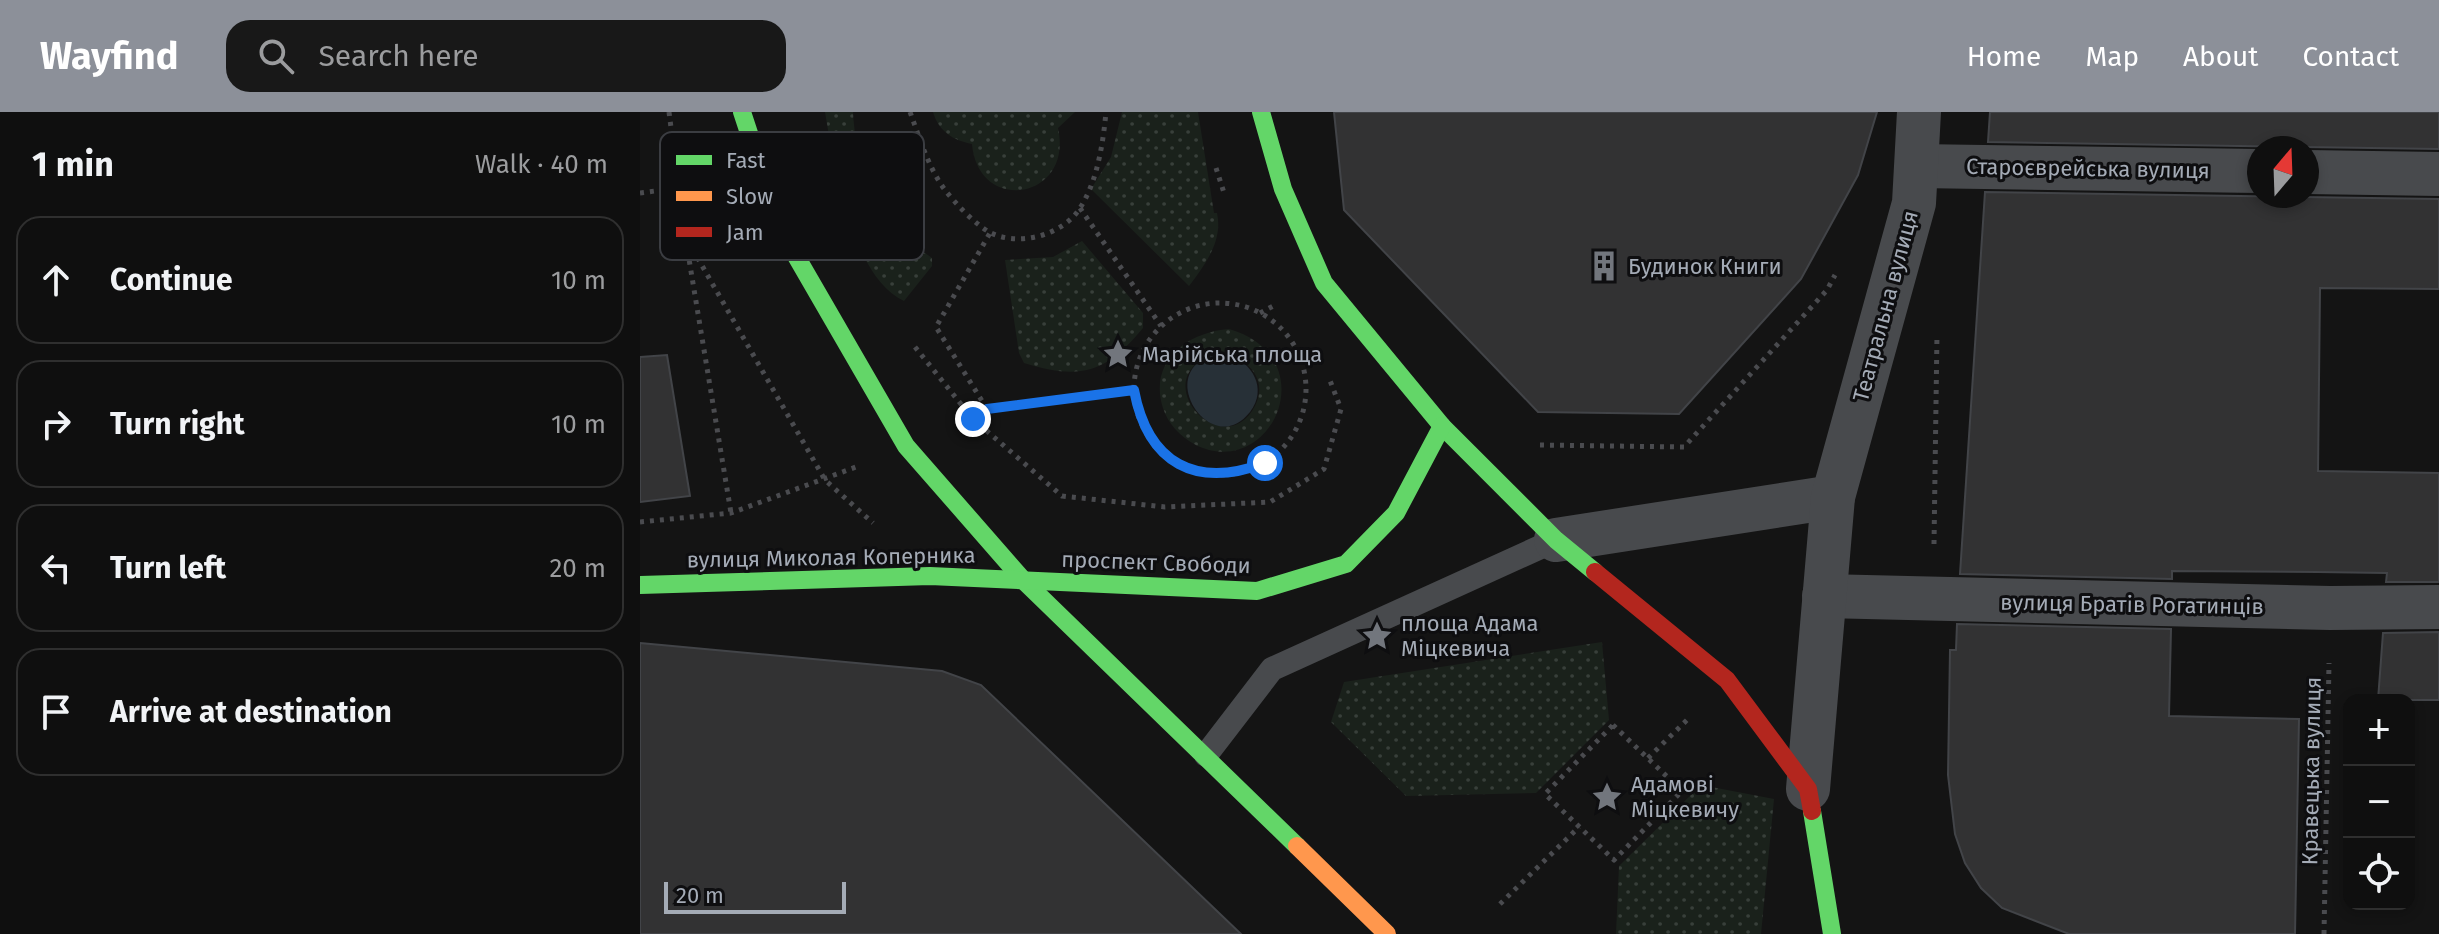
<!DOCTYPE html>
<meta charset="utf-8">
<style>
body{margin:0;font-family:"Fira Sans",sans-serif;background:#181818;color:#f1f3f6}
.controls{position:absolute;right:24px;bottom:24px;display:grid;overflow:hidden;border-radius:16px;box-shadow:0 4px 12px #0003}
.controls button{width:72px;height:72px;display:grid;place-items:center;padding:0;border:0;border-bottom:2px solid #2f2f2f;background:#0f0f0f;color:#f1f3f6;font:40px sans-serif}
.compass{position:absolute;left:1607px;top:24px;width:72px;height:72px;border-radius:50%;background:#0f0f0f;box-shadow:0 4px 12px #0003;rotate:19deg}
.scale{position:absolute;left:24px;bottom:20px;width:182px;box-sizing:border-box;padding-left:8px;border:4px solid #a4abb6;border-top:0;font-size:22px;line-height:28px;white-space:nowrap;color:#a4abb6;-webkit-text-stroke:6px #0e0e10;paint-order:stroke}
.stop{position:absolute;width:24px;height:24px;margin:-18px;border:6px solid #1a73e8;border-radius:50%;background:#fff}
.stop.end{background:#1a73e8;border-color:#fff;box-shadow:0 2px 8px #0008}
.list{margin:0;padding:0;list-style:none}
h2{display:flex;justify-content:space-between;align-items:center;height:104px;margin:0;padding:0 32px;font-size:34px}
h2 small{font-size:26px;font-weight:400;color:#9b9c9e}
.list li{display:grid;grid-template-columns:52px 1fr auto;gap:24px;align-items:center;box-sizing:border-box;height:128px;margin:0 16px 16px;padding:0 16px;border:2px solid #2f2f2f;border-radius:24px}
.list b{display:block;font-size:30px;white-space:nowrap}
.list em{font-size:26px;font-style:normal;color:#9b9c9e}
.icon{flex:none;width:44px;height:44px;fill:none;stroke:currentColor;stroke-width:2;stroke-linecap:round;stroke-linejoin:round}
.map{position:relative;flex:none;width:1799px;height:822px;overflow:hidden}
header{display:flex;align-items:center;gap:48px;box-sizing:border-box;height:112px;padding:0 40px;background:#8c9099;color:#fff}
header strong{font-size:38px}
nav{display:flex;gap:44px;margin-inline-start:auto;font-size:28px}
.search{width:560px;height:72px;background:#181818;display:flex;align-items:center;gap:20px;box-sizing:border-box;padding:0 28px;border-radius:24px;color:#9b9c9e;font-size:30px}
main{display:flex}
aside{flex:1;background:#0f0f0f}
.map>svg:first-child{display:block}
.grass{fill:url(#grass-dots);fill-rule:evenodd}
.water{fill:#273037}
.building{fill:#323233;stroke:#424448;stroke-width:2}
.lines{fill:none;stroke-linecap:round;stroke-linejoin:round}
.path{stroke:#4a4b4f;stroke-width:5;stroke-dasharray:4 6;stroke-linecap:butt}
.lane{stroke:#484a4d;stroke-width:24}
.street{stroke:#484a4d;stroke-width:44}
.fast{stroke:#63d668;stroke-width:18}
.slow{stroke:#ff974d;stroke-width:18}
.jam{stroke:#b3261e;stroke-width:18}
.route{stroke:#1a73e8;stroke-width:10}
.labels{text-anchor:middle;stroke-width:6;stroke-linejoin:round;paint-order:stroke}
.street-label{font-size:22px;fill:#a4abb6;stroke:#0e0e10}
.poi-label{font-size:22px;fill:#a4abb6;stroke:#0e0e10;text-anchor:start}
.key{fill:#0e0e10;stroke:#3b3d42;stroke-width:2}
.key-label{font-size:22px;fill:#a4abb6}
</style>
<header>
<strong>Wayfind</strong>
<div class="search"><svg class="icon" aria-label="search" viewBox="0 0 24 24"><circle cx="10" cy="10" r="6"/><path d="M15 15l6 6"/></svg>Search here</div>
<nav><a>Home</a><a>Map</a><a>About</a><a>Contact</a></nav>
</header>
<main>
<aside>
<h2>1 min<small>Walk · 40 m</small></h2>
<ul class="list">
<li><svg class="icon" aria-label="ahead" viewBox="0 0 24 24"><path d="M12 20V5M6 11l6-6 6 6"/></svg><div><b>Continue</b></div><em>10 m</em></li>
<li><svg class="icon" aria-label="right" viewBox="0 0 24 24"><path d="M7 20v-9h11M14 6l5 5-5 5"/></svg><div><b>Turn right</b></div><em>10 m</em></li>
<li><svg class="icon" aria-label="left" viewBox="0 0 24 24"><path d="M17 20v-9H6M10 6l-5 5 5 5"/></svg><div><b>Turn left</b></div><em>20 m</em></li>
<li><svg class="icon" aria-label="arrive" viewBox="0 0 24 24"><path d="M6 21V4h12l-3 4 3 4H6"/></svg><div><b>Arrive at destination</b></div></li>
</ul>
</aside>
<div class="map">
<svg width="1799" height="822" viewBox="0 0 1799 822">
<defs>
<pattern id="grass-dots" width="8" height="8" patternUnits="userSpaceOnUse" patternTransform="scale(2)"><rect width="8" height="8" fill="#1a211b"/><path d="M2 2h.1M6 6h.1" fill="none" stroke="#383f3a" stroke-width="1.8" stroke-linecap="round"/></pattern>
</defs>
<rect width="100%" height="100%" fill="#141414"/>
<g class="grass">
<path d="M 185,0 L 213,0 C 215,41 228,82 253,116 C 262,128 280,137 292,146 L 292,154 L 264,189 C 211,164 194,53 185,0 Z"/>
<path d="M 293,0 L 435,0 L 418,16 C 434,88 338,103 332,32 C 313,28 299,20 293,0 Z"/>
<path d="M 482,0 L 558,0 L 574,101 L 577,101 C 583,128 566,152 549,174 L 451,77 L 471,45 Z"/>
<path d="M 442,129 L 503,201 L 503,216 C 465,262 440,268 384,251 L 379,241 L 365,148 L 413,145 Z"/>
<path d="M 589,217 C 688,246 630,372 554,332 C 540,324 528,312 523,296 C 508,249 548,220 589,217 ZM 576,241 C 603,241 630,265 615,294 C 584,354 501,266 576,241 Z"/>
<path d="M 962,530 L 969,608 L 896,681 L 766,684 L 691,610 L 704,570 Z"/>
<path d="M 1061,673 L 1134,687 L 1121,822 L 976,822 L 979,754 Z"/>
</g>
<path class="water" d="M 588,242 C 612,251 628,276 610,300 C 568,353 505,245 588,242 Z"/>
<g class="building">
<path d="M 694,0 L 1237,0 L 1218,63 L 1161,167 L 1039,302 L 898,300 L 704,98 Z"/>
<path d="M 1350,0 L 1799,0 L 1799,37 L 1348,30 Z"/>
<path d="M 1345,80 L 1799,87 L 1799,177 L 1680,176 L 1678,359 L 1799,361 L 1799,470 L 1746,470 L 1747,461 L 1677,460 L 1532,459 L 1532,467 L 1320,462 Z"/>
<path d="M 27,243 L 50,384 L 0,390 L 0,245 Z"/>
<path d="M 1317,512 L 1531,517 L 1529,604 L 1659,607 L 1655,822 L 1429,822 L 1362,796 L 1341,776 L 1325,751 L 1315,722 L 1308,663 L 1310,538 L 1316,538 Z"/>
<path d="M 1799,520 L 1799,588 L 1738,588 L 1743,521 Z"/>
<path d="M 0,531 L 302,559 L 341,573 L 601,822 L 0,822 Z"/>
</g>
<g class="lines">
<g class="path">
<path d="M 29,0 L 45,124 L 185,368 L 233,411"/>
<path d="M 270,0 C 280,27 288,55 305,78 C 316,92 334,111 349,120 C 377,135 420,124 438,99 C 457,72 463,32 466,0"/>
<path d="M 576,56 L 585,84"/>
<path d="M 0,81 L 37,76"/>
<path d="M 440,96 L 521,214"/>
<path d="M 46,129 L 91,401"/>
<circle cx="580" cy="277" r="86"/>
<path d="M 620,201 L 637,192"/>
<path d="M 275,235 L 333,307 L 422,384 L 525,395 L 630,390 L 684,357 L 701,297 L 689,266"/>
<path d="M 347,297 L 296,215 L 350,121"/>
<path d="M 326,319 L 333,307 L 347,297 L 494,278"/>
<path d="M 900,333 L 1044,335 L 1187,178 L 1195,163"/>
<path d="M 0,410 L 91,401 L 216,355"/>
<path d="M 1294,432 L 1297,222"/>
<path d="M 973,613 L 1042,679 L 974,748 L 905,682 Z"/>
<path d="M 1008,646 L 1047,608"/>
<path d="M 860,792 L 939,715"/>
<path d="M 1684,822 L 1689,551"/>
</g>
<path class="lane" d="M 566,643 L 632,557 L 916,428"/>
<g class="street">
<path d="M 1277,54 L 1619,59"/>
<path d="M 1667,60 L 1799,62"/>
<path d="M 916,428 L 1193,385"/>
<path d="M 1184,484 L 1690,496 L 1799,495"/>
<path d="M 1168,677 L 1193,385 L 1274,91 L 1279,0"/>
</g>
<g class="fast">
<path d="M 102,0 L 141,118 L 266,334 L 384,469 L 657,734"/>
<path d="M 621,0 L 643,77 L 684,171 L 802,314 L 916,428 L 955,460"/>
<path d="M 0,473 L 290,464 L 617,479 L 706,452 L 756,401 L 802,314"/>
<path d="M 1172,699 L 1192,822"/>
</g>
<path class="slow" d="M 657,734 L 747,822"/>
<path class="jam" d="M 955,460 L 1087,568 L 1168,677 L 1172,699"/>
</g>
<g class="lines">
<path class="route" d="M 333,307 L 347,297 L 494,278 C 508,352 556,377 625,351"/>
</g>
<defs>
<g id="building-bare" transform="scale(2.4)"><path d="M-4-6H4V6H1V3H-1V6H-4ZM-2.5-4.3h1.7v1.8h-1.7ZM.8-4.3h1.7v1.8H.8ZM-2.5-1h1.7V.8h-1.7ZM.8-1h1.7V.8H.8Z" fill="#72767d" stroke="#0e0e10" stroke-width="2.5" paint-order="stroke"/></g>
<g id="sight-bare" transform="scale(2.4)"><path d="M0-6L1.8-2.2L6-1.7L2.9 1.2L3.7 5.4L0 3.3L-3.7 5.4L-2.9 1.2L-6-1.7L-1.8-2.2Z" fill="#72767d" stroke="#0e0e10" stroke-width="2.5" paint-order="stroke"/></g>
</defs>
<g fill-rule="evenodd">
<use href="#building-bare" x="964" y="154"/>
<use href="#sight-bare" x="478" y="242"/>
<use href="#sight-bare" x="737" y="524"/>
<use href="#sight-bare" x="967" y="685"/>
</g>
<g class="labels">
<g class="street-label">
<text transform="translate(1448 56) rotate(1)" y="8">Староєврейська вулиця</text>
<text transform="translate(1245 194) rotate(-75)" y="8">Театральна вулиця</text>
<text transform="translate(191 445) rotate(-1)" y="8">вулиця Миколая Коперника</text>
<text transform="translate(516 450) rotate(2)" y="8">проспект Свободи</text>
<text transform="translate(1492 492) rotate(1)" y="8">вулиця Братів Рогатинців</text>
<text transform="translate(1671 659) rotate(-89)" y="8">Кравецька вулиця</text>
</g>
<g class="poi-label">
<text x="988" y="162">Будинок Книги</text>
<text x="502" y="250">Марійська площа</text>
<text x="761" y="519">площа Адама<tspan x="761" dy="25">Міцкевича</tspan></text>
<text x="991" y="680">Адамові<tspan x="991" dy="25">Міцкевичу</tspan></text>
</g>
</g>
<rect x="20" y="20" width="264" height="128" rx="12" class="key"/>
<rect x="36" y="43" width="36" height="10" fill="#63d668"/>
<rect x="36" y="79" width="36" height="10" fill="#ff974d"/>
<rect x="36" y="115" width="36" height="10" fill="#b3261e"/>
<g class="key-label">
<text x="86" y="56">Fast</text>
<text x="86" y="92">Slow</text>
<text x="86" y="128">Jam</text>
</g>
</svg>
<div class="controls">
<button>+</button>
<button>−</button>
<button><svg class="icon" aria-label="locate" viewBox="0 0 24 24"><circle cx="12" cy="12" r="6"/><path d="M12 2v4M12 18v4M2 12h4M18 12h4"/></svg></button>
</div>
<svg class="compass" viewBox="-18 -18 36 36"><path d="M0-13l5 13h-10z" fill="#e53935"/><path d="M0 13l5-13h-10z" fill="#9b9c9e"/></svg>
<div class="scale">20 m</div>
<div class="stop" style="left:625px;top:351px"></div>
<div class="stop end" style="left:333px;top:307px"></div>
</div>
</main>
